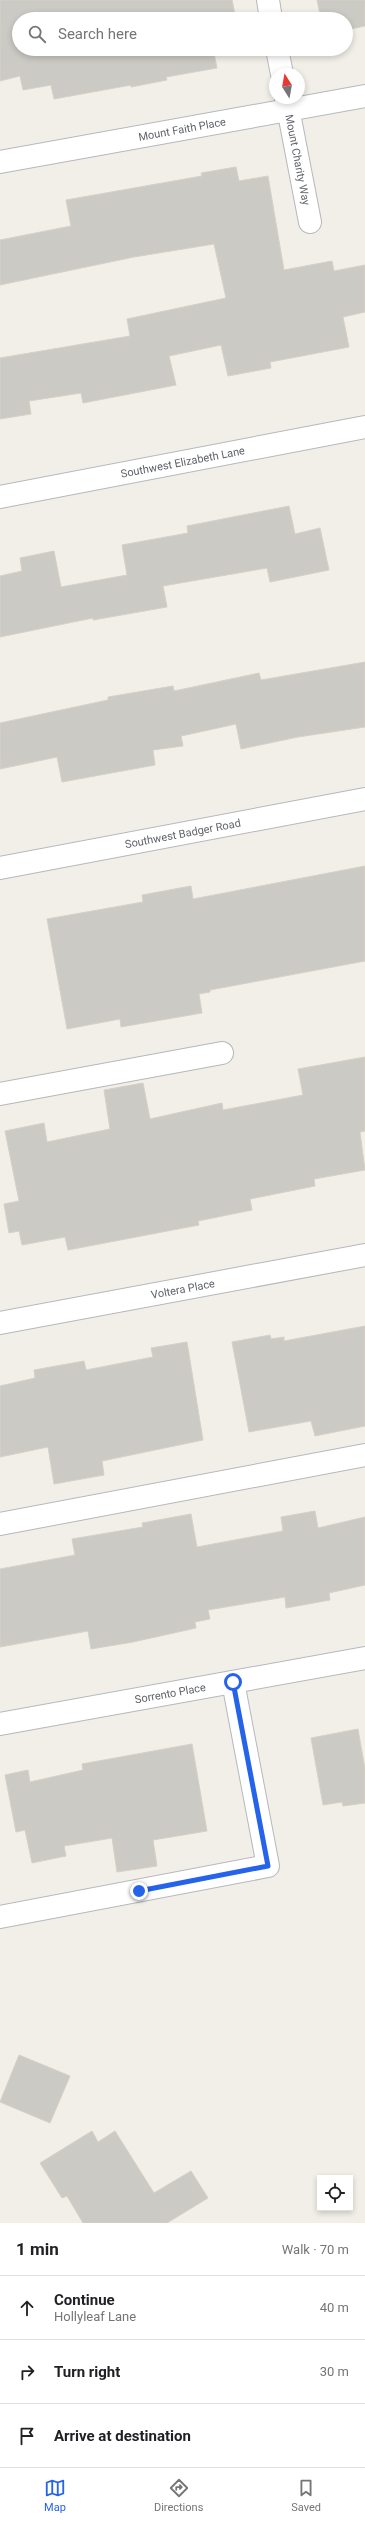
<!DOCTYPE html>
<meta charset="utf-8">
<style>
body{margin:0;font-family:Roboto,sans-serif;background:#f2f2f2;color:#202124}
.controls{position:absolute;right:12px;bottom:12px;display:grid;overflow:hidden;border-radius:0px;box-shadow:0 2px 6px #0003}
.controls button{width:36px;height:36px;display:grid;place-items:center;padding:0;border:0;border-bottom:1px solid #e0e0e0;background:#fff;color:#202124;font:20px sans-serif}
.compass{position:absolute;left:269px;top:68px;width:36px;height:36px;border-radius:50%;background:#fff;box-shadow:0 2px 6px #0003;rotate:349deg}
.stop{position:absolute;width:12px;height:12px;margin:-9px;border:3px solid #2563eb;border-radius:50%;background:#fff}
.stop.end{background:#2563eb;border-color:#fff;box-shadow:0 1px 4px #0008}
.list{margin:0;padding:0;list-style:none}
h2{display:flex;justify-content:space-between;align-items:center;height:52px;margin:0;padding:0 16px;font-size:17px}
h2 small{font-size:13px;font-weight:400;color:#757577}
.list li{display:grid;grid-template-columns:26px 1fr auto;gap:12px;align-items:center;box-sizing:border-box;height:64px;padding:0 16px;border-top:1px solid #e0e0e0}
.list b{display:block;font-size:15px;white-space:nowrap}
.list p{margin:0;font-size:13px;white-space:nowrap;color:#757577}
.list em{font-size:13px;font-style:normal;color:#757577}
.icon{flex:none;width:22px;height:22px;fill:none;stroke:currentColor;stroke-width:2;stroke-linecap:round;stroke-linejoin:round}
.map{position:relative;flex:none;width:365px;height:2223px;overflow:hidden}
.search{position:absolute;background:#fff;box-shadow:0 2px 6px #0003;left:12px;right:12px;top:12px;height:44px;display:flex;align-items:center;gap:10px;box-sizing:border-box;padding:0 14px;border-radius:22px;color:#757577;font-size:15px}
.sheet{height:244px;background:#fff}
nav{display:flex;justify-content:space-around;align-items:center;box-sizing:border-box;height:56px;border-top:1px solid #e0e0e0;background:#fff;font-size:11px;color:#757577}
nav a{display:grid;justify-items:center;gap:2px}
nav .on{color:#2563eb}
.map>svg:first-child{display:block}
.building{fill:#cccac5;stroke:#d6d1c6}
.lines{fill:none;stroke-linecap:round;stroke-linejoin:round}
.minor-casing{stroke:#b5b8bc;stroke-width:24}
.minor{stroke:#fff;stroke-width:22}
.route{stroke:#2563eb;stroke-width:5}
.labels{text-anchor:middle;stroke-width:4;stroke-linejoin:round;paint-order:stroke}
.street-label{font-size:11px;fill:#5f6368;stroke:#fff}
</style>
<div class="map">
<svg width="365" height="2223" viewBox="0 0 365 2223">
<rect width="100%" height="100%" fill="#f1efe8"/>
<g class="building">
<path d="M 0,0 L 232,0 L 236,19 L 19,19 L 19,49 L 235,49 L 214,53 L 217,68 L 166,77 L 167,80 L 131,87 L 131,85 L 54,99 L 51,85 L 23,90 L 20,76 L 0,81 Z"/>
<path d="M 317,0 L 365,0 L 365,26 L 346,30 L 346,19 L 321,19 Z"/>
<path d="M 236,167 L 239,181 L 268,176 L 284,270 L 332,261 L 334,271 L 365,265 L 365,312 L 343,317 L 349,347 L 270,362 L 271,368 L 228,376 L 221,345 L 169,356 L 176,385 L 83,403 L 81,393 L 29,401 L 31,414 L 0,419 L 0,358 L 130,336 L 127,319 L 226,298 L 214,244 L 134,257 L 0,285 L 0,240 L 71,226 L 66,200 L 202,176 L 201,173 Z"/>
<path d="M 289,506 L 295,534 L 320,528 L 329,570 L 270,582 L 267,568 L 163,586 L 167,607 L 93,620 L 93,618 L 0,637 L 0,576 L 22,571 L 20,558 L 54,551 L 61,587 L 127,575 L 122,545 L 188,533 L 187,526 Z"/>
<path d="M 365,662 L 365,727 L 298,737 L 241,749 L 236,724 L 181,736 L 183,746 L 153,750 L 155,765 L 62,782 L 57,757 L 0,769 L 0,723 L 108,700 L 108,697 L 173,686 L 174,691 L 259,673 L 261,680 Z"/>
<path d="M 365,866 L 365,961 L 210,990 L 210,992 L 199,994 L 202,1013 L 121,1027 L 120,1019 L 67,1029 L 47,919 L 143,902 L 142,895 L 191,886 L 193,899 Z"/>
<path d="M 365,1057 L 365,1131 L 360,1132 L 365,1170 L 314,1179 L 315,1186 L 250,1199 L 252,1210 L 198,1221 L 199,1225 L 68,1250 L 65,1237 L 22,1245 L 19,1231 L 9,1233 L 4,1204 L 19,1201 L 5,1131 L 44,1123 L 47,1142 L 110,1129 L 104,1090 L 143,1083 L 150,1119 L 222,1103 L 223,1110 L 303,1095 L 298,1069 Z"/>
<path d="M 365,1326 L 365,1426 L 315,1436 L 311,1421 L 249,1432 L 232,1342 L 270,1335 L 271,1339 L 284,1337 L 284,1341 Z"/>
<path d="M 187,1342 L 203,1440 L 102,1461 L 104,1475 L 54,1484 L 48,1447 L 0,1457 L 0,1386 L 35,1378 L 34,1370 L 84,1361 L 86,1370 L 153,1357 L 151,1348 Z"/>
<path d="M 315,1511 L 318,1528 L 365,1517 L 365,1585 L 329,1593 L 330,1600 L 286,1608 L 285,1597 L 208,1610 L 210,1619 L 195,1622 L 196,1628 L 133,1642 L 91,1649 L 88,1631 L 0,1647 L 0,1569 L 75,1555 L 72,1539 L 143,1527 L 142,1523 L 191,1514 L 197,1547 L 283,1531 L 281,1517 Z"/>
<path d="M 358,1729 L 365,1769 L 365,1803 L 343,1806 L 342,1802 L 323,1805 L 311,1738 Z"/>
<path d="M 192,1744 L 207,1831 L 153,1840 L 157,1866 L 117,1872 L 112,1838 L 64,1846 L 66,1856 L 32,1863 L 25,1830 L 16,1832 L 5,1775 L 28,1770 L 30,1782 L 83,1770 L 82,1764 Z"/>
<path d="M 19,2055 L 70,2076 L 50,2123 L 0,2102 Z"/>
<path d="M 92,2131 L 98,2142 L 115,2131 L 154,2193 L 191,2171 L 208,2198 L 167,2223 L 83,2223 L 67,2196 L 62,2198 L 40,2163 Z"/>
</g>
<g class="lines">
<g class="minor-casing">
<g id="minor">
<path d="M 268,0 L 271,19"/>
<path d="M 277,49 L 282,74"/>
<path id="s1" d="M 286,98 L 310,222"/>
<path id="s2" d="M 0,162 L 365,96"/>
<path id="s3" d="M 0,497 L 365,427"/>
<path id="s4" d="M 0,868 L 365,799"/>
<path d="M 0,1094 L 222,1053"/>
<path id="s5" d="M 0,1323 L 365,1255"/>
<path d="M 0,1524 L 365,1455"/>
<path id="s6" d="M 0,1724 L 365,1658"/>
<path d="M 0,1917 L 268,1866 L 233,1682"/>
</g>
</g>
<use href="#minor" class="minor"/>
</g>
<g class="lines">
<path class="route" d="M 139,1891 L 268,1866 L 233,1682"/>
</g>
<g class="labels">
<g class="street-label">
<text dy="4" stroke="none"><textPath href="#s2" startOffset="185">Mount Faith Place</textPath></text>
<text dy="4" stroke="none"><textPath href="#s1" startOffset="63">Mount Charity Way</textPath></text>
<text dy="4" stroke="none"><textPath href="#s3" startOffset="186">Southwest Elizabeth Lane</textPath></text>
<text dy="4" stroke="none"><textPath href="#s4" startOffset="186">Southwest Badger Road</textPath></text>
<text dy="4" stroke="none"><textPath href="#s5" startOffset="186">Voltera Place</textPath></text>
<text dy="4" stroke="none"><textPath href="#s6" startOffset="173">Sorrento Place</textPath></text>
</g>
</g>
</svg>
<div class="controls">
<button><svg class="icon" aria-label="locate" viewBox="0 0 24 24"><circle cx="12" cy="12" r="6"/><path d="M12 2v4M12 18v4M2 12h4M18 12h4"/></svg></button>
</div>
<svg class="compass" viewBox="-18 -18 36 36"><path d="M0-13l5 13h-10z" fill="#e53935"/><path d="M0 13l5-13h-10z" fill="#757577"/></svg>
<div class="stop" style="left:233px;top:1682px"></div>
<div class="stop end" style="left:139px;top:1891px"></div>
<div class="search"><svg class="icon" aria-label="search" viewBox="0 0 24 24"><circle cx="10" cy="10" r="6"/><path d="M15 15l6 6"/></svg>Search here</div>
</div>
<section class="sheet">
<h2>1 min<small>Walk · 70 m</small></h2>
<ul class="list">
<li><svg class="icon" aria-label="ahead" viewBox="0 0 24 24"><path d="M12 20V5M6 11l6-6 6 6"/></svg><div><b>Continue</b><p>Hollyleaf Lane</p></div><em>40 m</em></li>
<li><svg class="icon" aria-label="right" viewBox="0 0 24 24"><path d="M7 20v-9h11M14 6l5 5-5 5"/></svg><div><b>Turn right</b></div><em>30 m</em></li>
<li><svg class="icon" aria-label="arrive" viewBox="0 0 24 24"><path d="M6 21V4h12l-3 4 3 4H6"/></svg><div><b>Arrive at destination</b></div></li>
</ul>
</section>
<nav>
<a class="on"><svg class="icon" aria-label="map" viewBox="0 0 24 24"><path d="M3 6l6-2 6 2 6-2v14l-6 2-6-2-6 2zM9 4v14M15 6v14"/></svg>Map</a>
<a><svg class="icon" aria-label="directions" viewBox="0 0 24 24"><path d="M12 3l9 9-9 9-9-9zM9 14v-3h6M13 9l2 2-2 2"/></svg>Directions</a>
<a><svg class="icon" aria-label="saved" viewBox="0 0 24 24"><path d="M7 4h10v16l-5-4-5 4z"/></svg>Saved</a>
</nav>
